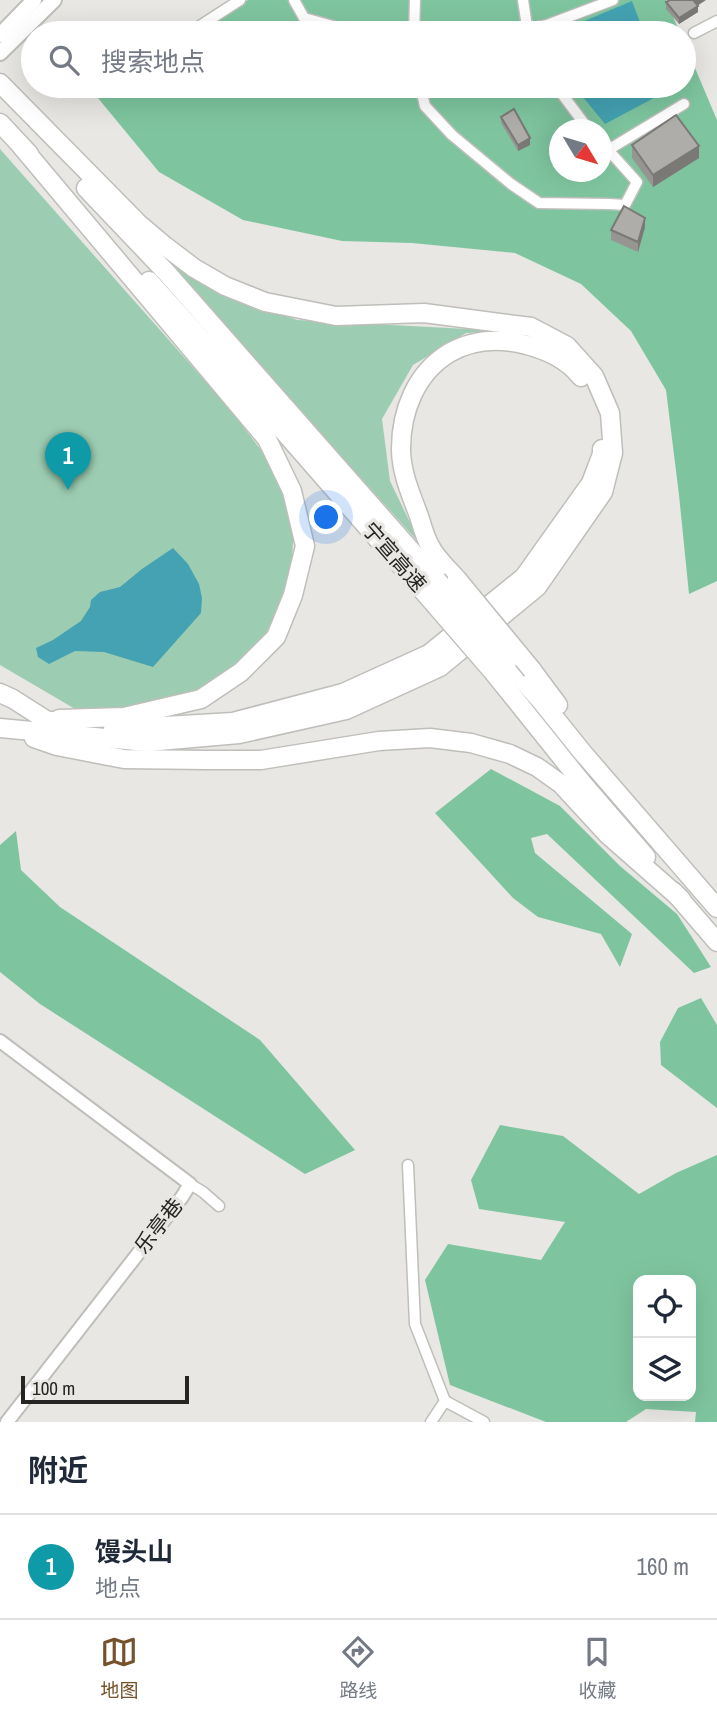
<!DOCTYPE html>
<html lang="zh">
<meta charset="utf-8">
<style>
body{margin:0;font-family:"Archivo Narrow","Noto Sans SC",sans-serif;background:#f6f6f7;color:#1f2937}
.controls{position:absolute;right:21px;bottom:21px;display:grid;overflow:hidden;border-radius:14px;box-shadow:0 7px 28px #0002}
.controls button{width:63px;height:63px;display:grid;place-items:center;padding:0;border:0;border-bottom:2px solid #e0e1e3;background:#fff;color:#1f2937;font:35px sans-serif}
.compass{position:absolute;left:549px;top:119px;width:63px;height:63px;border-radius:50%;background:#fff;box-shadow:0 7px 28px #0002;rotate:128deg}
.scale{position:absolute;left:21px;bottom:18px;width:168px;box-sizing:border-box;padding-left:7px;border:4px solid #262524;border-top:0;font-size:19px;line-height:24px;white-space:nowrap;color:#262524;-webkit-text-stroke:5px #e8e7e3;paint-order:stroke}
.you{position:absolute;left:327px;top:518px;width:24px;height:24px;margin:-18px;border:5px solid #fff;border-radius:50%;background:#1a73e8;box-shadow:0 0 0 10px #1a73e833}
.badge{display:grid;place-items:center;width:46px;height:46px;border-radius:50%;background:#76522c;color:#fff;font-size:23px;font-weight:700}
.pin{position:absolute;translate:-50% -58px;filter:drop-shadow(0 2px 4px #0008)}
.pin::after{content:'';position:absolute;top:37px;width:24px;height:21px;background:inherit;clip-path:polygon(0 0,100% 0,50% 100%)}
.list{margin:0;padding:0;list-style:none}
h2{display:flex;justify-content:space-between;align-items:center;height:91px;margin:0;padding:0 28px;font-size:30px}
h2 small{font-size:23px;font-weight:400;color:#747a83}
.list li{display:grid;grid-template-columns:46px 1fr auto;gap:21px;align-items:center;box-sizing:border-box;height:105px;padding:0 28px;border-top:2px solid #e0e1e3}
.list b{display:block;font-size:26px;white-space:nowrap}
.list p{margin:0;font-size:23px;white-space:nowrap;color:#747a83}
.list em{font-size:23px;font-style:normal;color:#747a83}
.icon{flex:none;width:38px;height:38px;fill:none;stroke:currentColor;stroke-width:2;stroke-linecap:round;stroke-linejoin:round}
.map{position:relative;flex:none;width:717px;height:1422px;overflow:hidden}
.search{position:absolute;background:#fff;box-shadow:0 7px 28px #0002;left:21px;right:21px;top:21px;height:77px;display:flex;align-items:center;gap:18px;box-sizing:border-box;padding:0 24px;border-radius:38px;color:#747a83;font-size:26px}
.sheet{height:196px;background:#fff}
nav{display:flex;justify-content:space-around;align-items:center;box-sizing:border-box;height:98px;border-top:2px solid #e0e1e3;background:#fff;font-size:19px;color:#747a83}
nav a{display:grid;justify-items:center;gap:4px}
nav .on{color:#76522c}
.map>svg:first-child{display:block}
.green{fill:#9ccdb2}
.forest{fill:#7ec59f;fill-rule:evenodd}
.water{fill:#44a2b2}
.lines{fill:none;stroke-linecap:round;stroke-linejoin:round}
.minor-casing{stroke:#bfbeba;stroke-width:13}
.tertiary-casing{stroke:#bfbeba;stroke-width:16}
.secondary-casing{stroke:#bfbeba;stroke-width:18}
.motorway-casing{stroke:#bfbeba;stroke-width:21}
.minor{stroke:#fff;stroke-width:10}
.tertiary{stroke:#fff;stroke-width:12}
.secondary{stroke:#fff;stroke-width:14}
.motorway{stroke:#fff;stroke-width:18}
.motorway-bridge-casing{stroke:#bfbeba;stroke-width:21;stroke-linecap:butt}
.motorway-bridge{stroke:#fff;stroke-width:18}
.wall{fill:#969591}
.shaded-wall{fill:#7a7976}
.building{fill:#aeada9;stroke:#7a7976;stroke-width:2}
.labels{text-anchor:middle;stroke-width:7;stroke-linejoin:round;paint-order:stroke}
.street-label{font-size:21px;fill:#262524;stroke:#e8e7e3}
</style>
<div class="map">
<svg width="717" height="1422" viewBox="0 0 717 1422">
<rect width="100%" height="100%" fill="#e8e7e3"/>
<g class="green">
<path d="M 0,149 L 229,408 L 261,450 L 283,491 L 294,522 L 292,561 L 285,597 L 264,637 L 235,667 L 188,696 L 137,708 L 82,713 L 0,665 Z"/>
<path d="M 167,262 L 231,297 L 297,320 L 505,331 L 466,333 L 413,365 L 382,419 L 390,481 L 421,545 Z"/>
</g>
<g class="forest">
<path d="M 248,0 L 666,0 L 680,33 L 192,33 Z"/>
<path d="M 684,42 L 717,120 L 717,581 L 689,594 L 679,495 L 666,390 L 631,331 L 581,284 L 515,253 L 412,243 L 342,241 L 243,220 L 159,172 L 93,92 L 104,86 L 684,86 ZM 560,130 L 602,130 L 602,172 L 560,172 Z"/>
<path d="M 491,769 L 560,806 L 620,866 L 677,914 L 711,967 L 694,973 L 547,834 L 531,838 L 535,853 L 632,934 L 620,967 L 601,934 L 538,917 L 513,898 L 435,813 Z"/>
<path d="M 16,831 L 21,870 L 60,907 L 260,1040 L 355,1150 L 305,1174 L 40,1004 L 0,972 L 0,845 Z"/>
<path d="M 701,998 L 717,1025 L 717,1108 L 661,1065 L 660,1042 L 678,1008 Z"/>
<path d="M 500,1125 L 563,1136 L 639,1194 L 676,1173 L 717,1155 L 717,1422 L 695,1422 L 696,1412 L 646,1409 L 626,1422 L 546,1422 L 450,1385 L 425,1280 L 448,1244 L 541,1260 L 565,1222 L 479,1209 L 471,1180 ZM 638,1280 L 691,1280 L 691,1396 L 638,1396 Z"/>
</g>
<g class="water">
<path d="M 632,1 L 644,33 L 556,33 Z"/>
<path d="M 574,86 L 663,86 L 665,92 L 605,124 Z"/>
<path d="M 173,548 L 188,564 L 199,584 L 202,598 L 201,613 L 153,667 L 104,652 L 75,651 L 49,664 L 38,657 L 36,648 L 53,640 L 81,621 L 90,607 L 91,600 L 100,592 L 120,587 L 142,569 Z"/>
</g>
<g class="lines">
<g class="minor-casing">
<g id="minor">
<path d="M 294,0 L 304,18 L 333,26 L 346,33"/>
<path d="M 523,0 L 528,33"/>
<path d="M 527,29 L 547,25 L 613,0"/>
<path d="M 189,33 L 240,0"/>
<path d="M 414,33 L 415,0"/>
<path d="M 694,33 L 717,21"/>
<path d="M 420,86 L 425,106 L 452,135 L 511,184 L 539,203 L 609,204 L 625,205 L 637,182 L 602,143"/>
<path d="M 556,86 L 589,130"/>
<path d="M 608,150 L 684,104"/>
<path d="M 408,1165 L 415,1324 L 445,1401 L 431,1422"/>
<path d="M 190,1184 L 203,1192 L 219,1206"/>
<path d="M 445,1401 L 484,1422"/>
</g>
</g>
<g class="tertiary-casing">
<path id="tertiary" d="M 0,1041 L 190,1184 L 182,1197 L 7,1422"/>
</g>
<g class="secondary-casing">
<g id="secondary">
<path d="M 0,35 L 34,0"/>
<path d="M 0,53 L 54,0"/>
</g>
</g>
<g class="motorway-casing">
<g id="motorway">
<path d="M 0,83 L 139,224 L 165,246 L 194,268 L 225,286 L 265,302 L 336,316 L 424,313 L 531,327 L 567,346 L 594,376 L 610,413 L 613,453 L 603,492 L 537,587 L 440,667 L 346,710 L 239,734 L 147,742 L 0,728"/>
<path d="M 0,123 L 29,154"/>
<path d="M 22,147 L 267,439 L 292,491 L 305,546 L 293,595 L 276,637 L 241,672 L 201,699 L 124,717 L 59,719"/>
<path d="M 86,188 L 166,272 L 437,580"/>
<path d="M 149,281 L 258,402 L 424,592"/>
<path d="M 457,579 C 448,569 436,558 430,546 C 425,537 422,526 419,516 C 411,495 401,472 401,449 C 401,411 416,373 449,353 C 473,339 500,338 527,345 C 548,351 567,359 581,377"/>
<path d="M 507,663 L 542,702 L 583,753 L 717,908"/>
<path d="M 532,670 L 558,705"/>
<path d="M 494,673 L 583,784 L 646,857"/>
<path d="M 0,693 L 13,699 L 46,720 L 72,725"/>
<path d="M 113,729 L 233,722 L 343,693 L 429,654 L 524,577 L 591,483 L 602,454 L 602,449"/>
<path d="M 34,738 L 57,746 L 124,759 L 207,760 L 261,760 L 379,741 L 430,738 L 471,743 L 510,754 L 537,767 L 561,784 L 607,834 L 681,899"/>
<path d="M 674,892 L 717,942"/>
</g>
</g>
<use href="#minor" class="minor"/>
<use href="#tertiary" class="tertiary"/>
<use href="#secondary" class="secondary"/>
<use href="#motorway" class="motorway"/>
<g class="motorway-bridge-casing">
<g id="motorway-bridge">
<path d="M 457,579 L 532,670"/>
<path d="M 437,580 L 507,663"/>
<path d="M 424,592 L 494,673"/>
</g>
</g>
<use href="#motorway-bridge" class="motorway-bridge"/>
</g>
<g class="wall">
<path d="M 666,2 L 697,5 L 698,12 L 679,24 L 666,9 Z"/>
<path d="M 501,117 L 530,145 L 518,151 L 501,123 Z"/>
<path d="M 632,145 L 699,158 L 653,187 L 632,158 Z"/>
<path d="M 645,227 L 638,252 L 611,240 L 611,230 Z"/>
</g>
<g class="shaded-wall">
<path d="M 696,0 L 706,0 L 694,8 L 694,1 Z"/>
<path d="M 698,6 L 698,12 L 679,24 L 679,18 Z"/>
<path d="M 530,138 L 530,145 L 518,151 L 518,145 Z"/>
<path d="M 699,146 L 699,158 L 653,187 L 653,175 Z"/>
<path d="M 645,218 L 645,227 L 638,252 L 638,242 Z"/>
</g>
<g class="building">
<path d="M 670,0 L 696,0 L 694,1 L 698,6 L 679,18 L 666,2 Z"/>
<path d="M 514,109 L 530,138 L 518,145 L 501,117 Z"/>
<path d="M 676,115 L 699,146 L 653,175 L 632,145 Z"/>
<path d="M 624,206 L 645,218 L 638,242 L 611,230 Z"/>
</g>
<g class="labels">
<g class="street-label">
<text transform="translate(394 557) rotate(49)" y="7">宁宣高速</text>
<text transform="translate(159 1226) rotate(-52)" y="7">乐亭巷</text>
</g>
</g>
</svg>
<div class="controls">
<button><svg class="icon" aria-label="locate" viewBox="0 0 24 24"><circle cx="12" cy="12" r="6"/><path d="M12 2v4M12 18v4M2 12h4M18 12h4"/></svg></button>
<button><svg class="icon" aria-label="layers" viewBox="0 0 24 24"><path d="M12 4l9 5-9 5-9-5zM3 14l9 5 9-5"/></svg></button>
</div>
<svg class="compass" viewBox="-18 -18 36 36"><path d="M0-13l5 13h-10z" fill="#e53935"/><path d="M0 13l5-13h-10z" fill="#747a83"/></svg>
<div class="scale">100 m</div>
<div class="you"></div>
<div class="pin badge" style="left:68px;top:490px;background:#0f9aa8">1</div>
<div class="search"><svg class="icon" aria-label="search" viewBox="0 0 24 24"><circle cx="10" cy="10" r="6"/><path d="M15 15l6 6"/></svg>搜索地点</div>
</div>
<section class="sheet">
<h2>附近<small></small></h2>
<ul class="list">
<li><span class="badge" style="background:#0f9aa8">1</span><div><b>馒头山</b><p>地点</p></div><em>160 m</em></li>
</ul>
</section>
<nav>
<a class="on"><svg class="icon" aria-label="map" viewBox="0 0 24 24"><path d="M3 6l6-2 6 2 6-2v14l-6 2-6-2-6 2zM9 4v14M15 6v14"/></svg>地图</a>
<a><svg class="icon" aria-label="directions" viewBox="0 0 24 24"><path d="M12 3l9 9-9 9-9-9zM9 14v-3h6M13 9l2 2-2 2"/></svg>路线</a>
<a><svg class="icon" aria-label="saved" viewBox="0 0 24 24"><path d="M7 4h10v16l-5-4-5 4z"/></svg>收藏</a>
</nav>
